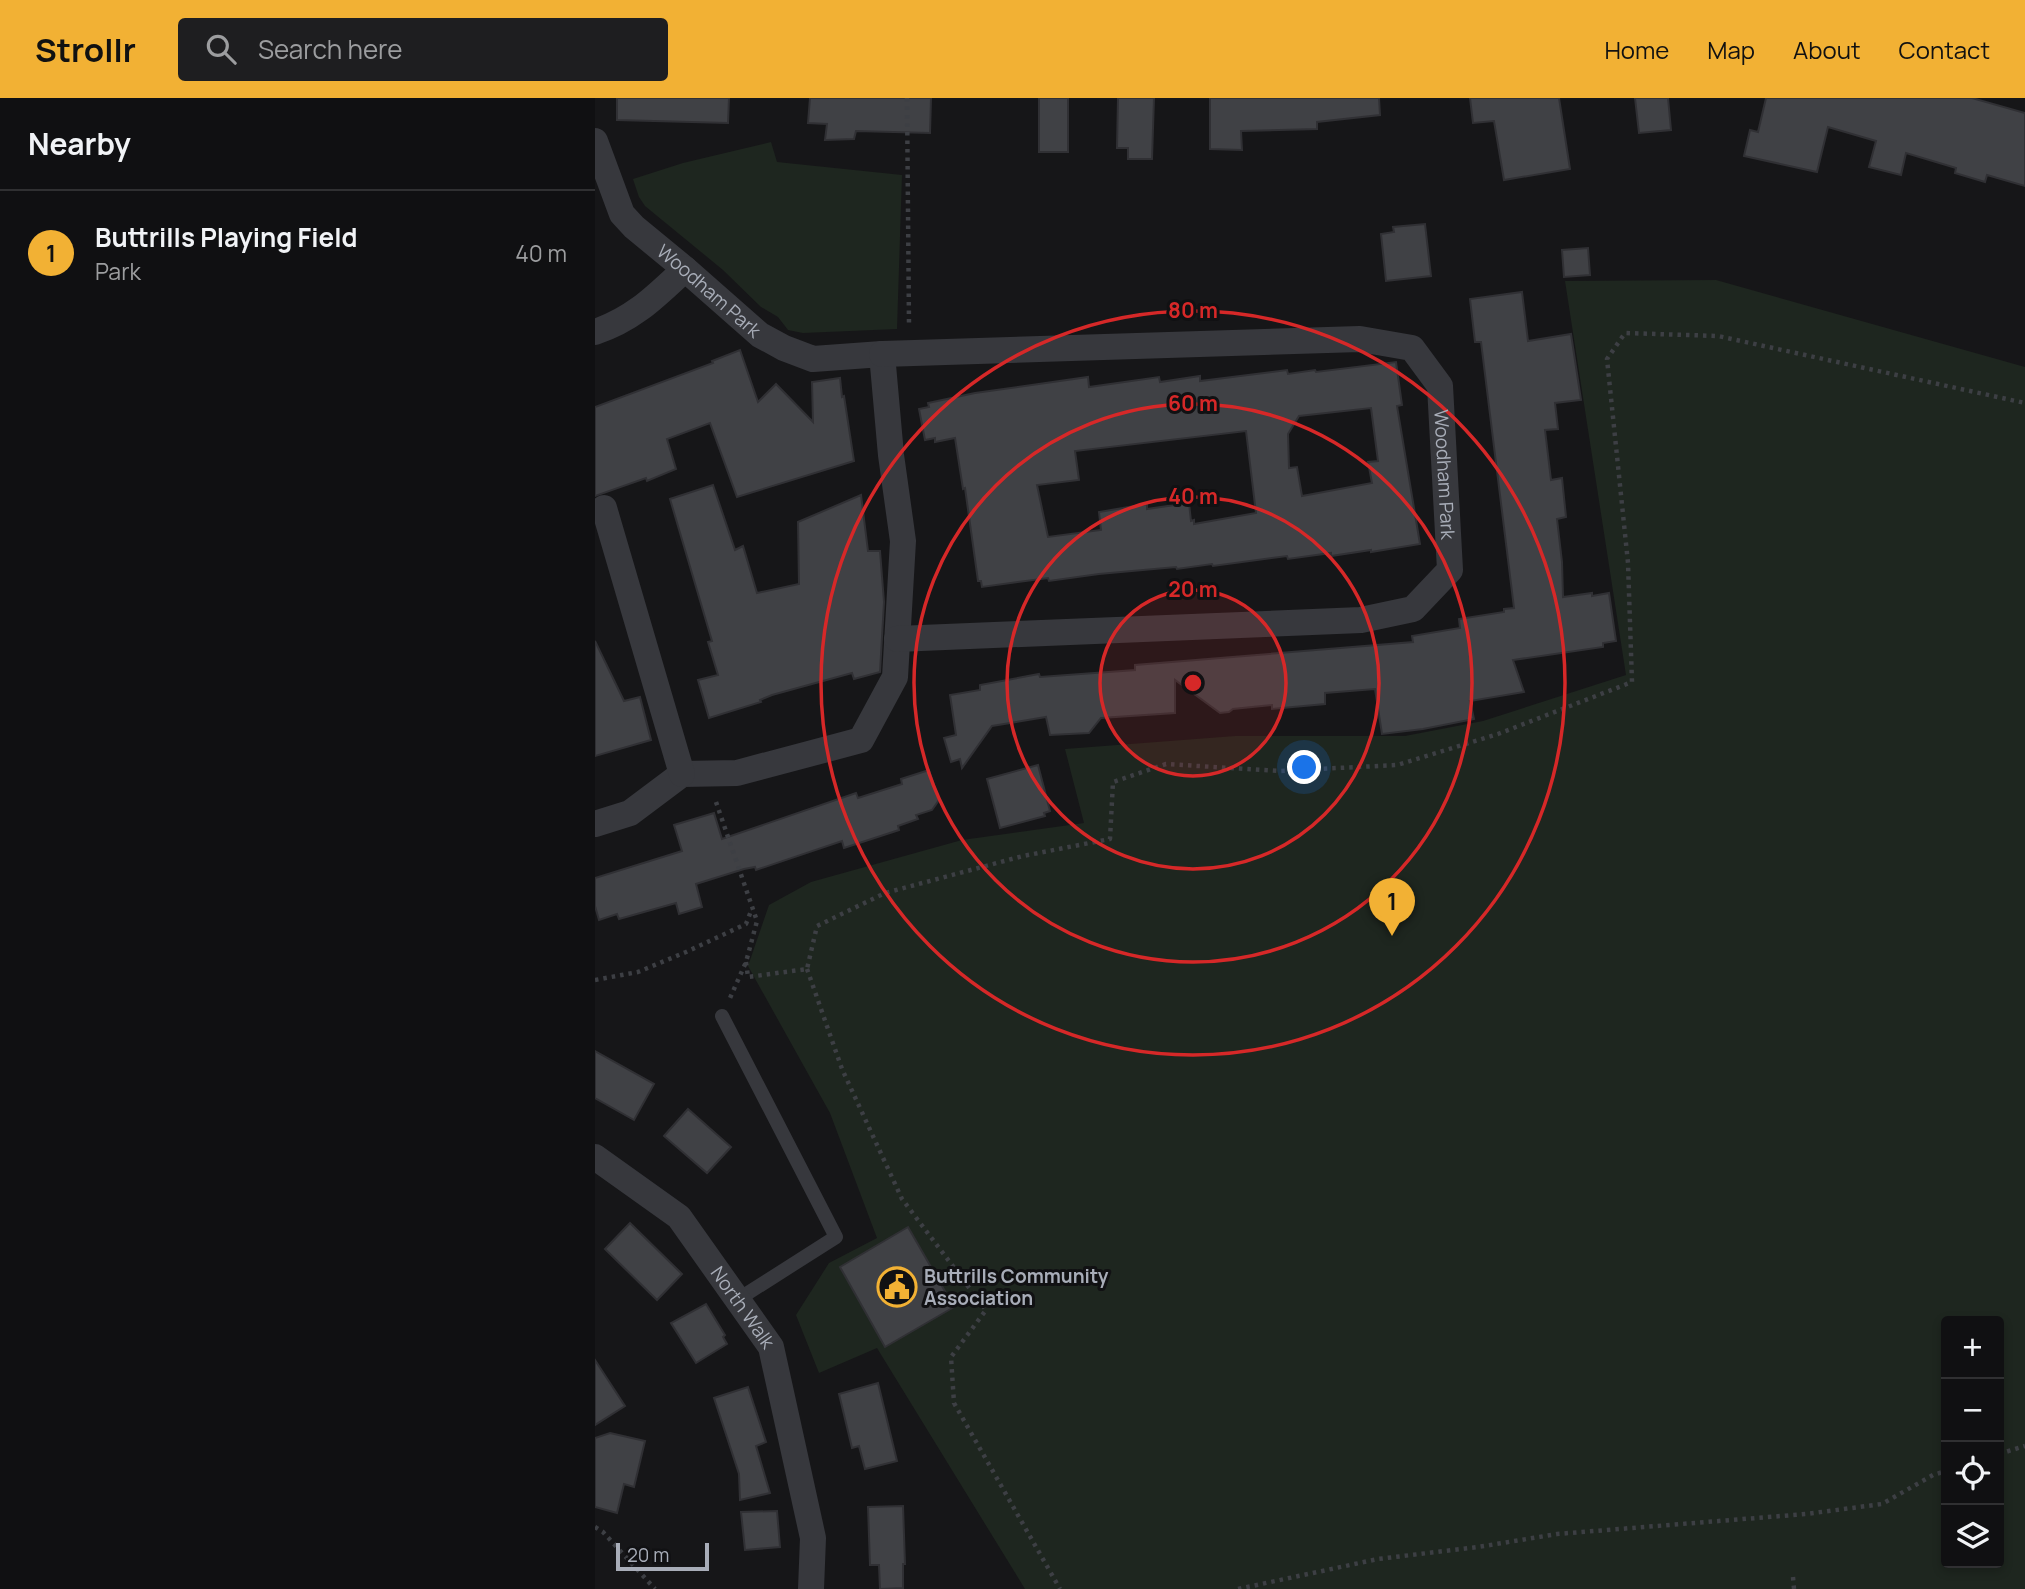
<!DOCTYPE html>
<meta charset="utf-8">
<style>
body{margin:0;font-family:Manrope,sans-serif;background:#1e1e20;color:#f1f3f6}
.controls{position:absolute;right:21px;bottom:21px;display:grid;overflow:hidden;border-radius:7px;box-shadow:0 4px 10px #0003}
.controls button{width:63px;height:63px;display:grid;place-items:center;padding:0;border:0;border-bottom:2px solid #303032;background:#101012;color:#f1f3f6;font:35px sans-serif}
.scale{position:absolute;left:21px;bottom:18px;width:93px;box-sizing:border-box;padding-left:7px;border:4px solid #a8adb8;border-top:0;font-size:19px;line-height:24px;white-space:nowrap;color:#a8adb8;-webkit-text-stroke:5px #111113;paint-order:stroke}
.you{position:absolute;left:710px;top:670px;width:24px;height:24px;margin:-18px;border:5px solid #fff;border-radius:50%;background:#1a73e8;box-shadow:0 0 0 10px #1a73e833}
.badge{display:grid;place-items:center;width:46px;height:46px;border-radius:50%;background:#f2b134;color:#111;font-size:23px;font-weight:700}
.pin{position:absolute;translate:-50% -58px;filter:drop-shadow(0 2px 4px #0008)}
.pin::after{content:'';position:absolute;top:37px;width:24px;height:21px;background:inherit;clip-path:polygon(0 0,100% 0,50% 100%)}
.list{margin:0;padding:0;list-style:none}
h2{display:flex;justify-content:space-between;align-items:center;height:91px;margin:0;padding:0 28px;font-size:30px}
h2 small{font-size:23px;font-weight:400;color:#9c9d9f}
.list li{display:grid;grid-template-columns:46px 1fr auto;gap:21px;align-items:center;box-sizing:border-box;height:126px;padding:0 28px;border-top:2px solid #303032}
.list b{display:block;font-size:26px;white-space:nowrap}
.list p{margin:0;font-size:23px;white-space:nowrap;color:#9c9d9f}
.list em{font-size:23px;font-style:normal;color:#9c9d9f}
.icon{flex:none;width:38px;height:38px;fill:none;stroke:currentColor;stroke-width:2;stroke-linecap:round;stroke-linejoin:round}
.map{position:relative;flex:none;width:1430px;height:1491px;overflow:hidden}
header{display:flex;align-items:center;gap:42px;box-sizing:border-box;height:98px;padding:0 35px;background:#f2b134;color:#111}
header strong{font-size:33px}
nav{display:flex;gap:38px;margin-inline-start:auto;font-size:24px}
.search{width:490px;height:63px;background:#1e1e20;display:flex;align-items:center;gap:18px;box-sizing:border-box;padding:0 24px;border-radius:7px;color:#9c9d9f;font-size:26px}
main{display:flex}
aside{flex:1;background:#101012}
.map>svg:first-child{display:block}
.green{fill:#1e261f;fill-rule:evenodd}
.building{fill:#404145;stroke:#303034;stroke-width:2;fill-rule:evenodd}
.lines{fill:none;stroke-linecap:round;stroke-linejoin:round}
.path{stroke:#3d3f44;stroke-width:4.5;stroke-dasharray:3.5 5;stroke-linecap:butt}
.lane{stroke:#37383d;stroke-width:14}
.street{stroke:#37383d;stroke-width:26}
.ring{fill:none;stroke:#d62828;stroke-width:3.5}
.labels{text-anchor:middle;stroke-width:6;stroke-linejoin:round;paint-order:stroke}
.street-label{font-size:19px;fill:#a8adb8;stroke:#111113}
.poi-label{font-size:19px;font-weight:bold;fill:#a8adb8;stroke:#111113;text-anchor:start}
.centre{fill:#d62828;stroke:#111113;stroke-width:3.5}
.ring-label{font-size:21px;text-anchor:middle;font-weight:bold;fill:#d62828;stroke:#111113;stroke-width:6;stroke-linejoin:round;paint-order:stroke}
</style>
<header>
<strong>Strollr</strong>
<div class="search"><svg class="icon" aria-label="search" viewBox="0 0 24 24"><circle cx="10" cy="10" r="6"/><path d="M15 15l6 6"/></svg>Search here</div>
<nav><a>Home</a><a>Map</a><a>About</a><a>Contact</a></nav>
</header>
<main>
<aside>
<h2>Nearby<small></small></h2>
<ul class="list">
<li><span class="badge">1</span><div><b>Buttrills Playing Field</b><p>Park</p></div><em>40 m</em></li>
</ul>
</aside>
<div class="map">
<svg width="1430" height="1491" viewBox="0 0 1430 1491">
<rect width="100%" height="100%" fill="#161618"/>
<g class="green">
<path d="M 176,44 L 182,64 L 307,77 L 302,231 L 208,235 L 193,232 L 183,219 L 166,209 L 128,172 L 50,108 L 44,99 L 38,81 L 88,65 Z"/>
<path d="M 1121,182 L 1430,269 L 1430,1491 L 430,1491 L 282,1250 L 224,1275 L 201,1217 L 234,1165 L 282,1140 L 235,1015 L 153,868 L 174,807 L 216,784 L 367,742 L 489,725 L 470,651 L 640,638 L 810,638 L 888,623 L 1031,577 L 970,183 ZM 1351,1223 L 1404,1223 L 1404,1465 L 1351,1465 Z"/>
</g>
<g class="building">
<path d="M 22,0 L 134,0 L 133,25 L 22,22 Z"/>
<path d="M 215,0 L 336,0 L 335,35 L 261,33 L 259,41 L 230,42 L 232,26 L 213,25 Z"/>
<rect x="444" y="0" width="29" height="54"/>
<path d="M 523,0 L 559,0 L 557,61 L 533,61 L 533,50 L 522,50 Z"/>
<path d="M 615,0 L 784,0 L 785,17 L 722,24 L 722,31 L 646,33 L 647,52 L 615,51 Z"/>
<path d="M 875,0 L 964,0 L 975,71 L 909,82 L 899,23 L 878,25 Z"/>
<path d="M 1040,0 L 1073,0 L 1076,32 L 1044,35 Z"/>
<path d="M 1171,0 L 1377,0 L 1430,15 L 1430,88 L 1392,77 L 1390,84 L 1360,75 L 1361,70 L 1311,55 L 1306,77 L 1274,69 L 1281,43 L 1233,29 L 1222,74 L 1149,58 L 1155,32 L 1163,34 Z"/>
<path d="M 830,126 L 836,178 L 791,183 L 786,136 L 799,134 L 798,129 Z"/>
<path d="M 993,150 L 995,177 L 969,179 L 967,152 Z"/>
<path d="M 927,194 L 933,243 L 976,236 L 986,302 L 960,305 L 963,331 L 950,332 L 956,382 L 967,380 L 971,419 L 962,421 L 967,464 L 968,499 L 997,495 L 997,498 L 1014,495 L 1021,543 L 1008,545 L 1008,549 L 918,562 L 929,594 L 875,603 L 879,621 L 828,631 L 787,636 L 780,591 L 730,595 L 730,606 L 677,611 L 677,607 L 638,611 L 634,614 L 625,615 L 580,582 L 580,615 L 506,620 L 494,635 L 455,637 L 451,619 L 397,628 L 367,670 L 365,661 L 356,664 L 349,640 L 361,637 L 355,597 L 385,592 L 385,587 L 444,576 L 445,579 L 540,572 L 540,567 L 818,544 L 817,538 L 865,530 L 864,521 L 909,514 L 909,511 L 919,510 L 886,244 L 880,244 L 875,201 Z"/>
<path d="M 145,252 L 163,304 L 181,286 L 218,324 L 217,284 L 245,280 L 247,299 L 249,298 L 259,363 L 142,399 L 115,325 L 72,341 L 81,371 L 52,383 L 51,380 L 0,398 L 0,309 L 118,265 L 117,263 Z"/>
<path d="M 801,264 L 807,307 L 802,308 L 825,446 L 776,454 L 776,452 L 736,458 L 736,455 L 693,461 L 692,458 L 618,468 L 617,466 L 582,471 L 581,469 L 504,476 L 454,483 L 453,480 L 387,489 L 386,483 L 383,483 L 370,390 L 368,391 L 360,340 L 340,344 L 340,340 L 330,342 L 324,311 L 334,309 L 333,305 L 380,295 L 493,279 L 494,289 L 564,279 L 565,284 L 605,278 L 605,283 L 692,272 L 693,276 L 720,272 L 721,274 ZM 776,310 L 783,363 L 773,364 L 777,385 L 707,398 L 702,369 L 694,370 L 693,336 L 704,318 ZM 651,333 L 661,415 L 599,426 L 599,422 L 596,423 L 594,405 L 552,411 L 552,406 L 504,414 L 506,432 L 453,439 L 442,387 L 484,382 L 480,353 Z"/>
<path d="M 118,387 L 140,452 L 148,448 L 162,495 L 204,486 L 203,424 L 266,397 L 273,453 L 285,453 L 289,504 L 285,574 L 259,581 L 257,575 L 177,597 L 165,602 L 166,604 L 114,620 L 103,582 L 123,577 L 113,544 L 117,543 L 75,401 Z"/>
<path d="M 0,543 L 29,603 L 45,599 L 56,642 L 0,658 Z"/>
<path d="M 443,667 L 455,713 L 449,715 L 450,718 L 405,730 L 392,681 Z"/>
<path d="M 334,672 L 344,702 L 337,712 L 321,717 L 323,721 L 303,728 L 304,732 L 249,750 L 247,743 L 161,772 L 160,769 L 149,771 L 101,786 L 107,809 L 84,816 L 81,805 L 24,821 L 22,816 L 4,822 L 0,808 L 0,780 L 87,753 L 79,727 L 119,715 L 127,741 L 261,695 L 263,700 L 307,686 L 306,681 Z"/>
<path d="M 0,953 L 59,986 L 39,1022 L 0,1000 Z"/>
<path d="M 93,1011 L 136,1049 L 112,1075 L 69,1038 Z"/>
<path d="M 35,1125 L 87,1176 L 62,1202 L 10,1151 Z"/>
<path d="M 313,1129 L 359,1209 L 290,1249 L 245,1169 Z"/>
<path d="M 111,1206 L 130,1237 L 128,1239 L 132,1246 L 101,1265 L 76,1225 Z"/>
<path d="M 0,1262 L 30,1308 L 0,1327 Z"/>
<path d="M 283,1285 L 302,1363 L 270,1371 L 264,1348 L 257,1350 L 244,1296 Z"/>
<path d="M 153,1289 L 171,1344 L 161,1348 L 175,1395 L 145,1402 L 144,1376 L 119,1300 Z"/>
<path d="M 15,1335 L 50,1343 L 39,1389 L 29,1386 L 22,1415 L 0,1409 L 0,1340 Z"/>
<path d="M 308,1408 L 310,1466 L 308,1466 L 308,1490 L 285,1491 L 284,1467 L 275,1467 L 273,1409 Z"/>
<path d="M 182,1413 L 185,1449 L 150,1452 L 146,1414 Z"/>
</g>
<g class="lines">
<g class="path">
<path d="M 312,0 L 314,227"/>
<path d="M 121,704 L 162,823 L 151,864 L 135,900"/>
<path d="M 151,864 L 153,879 L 212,871 L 222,828 L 290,795 L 428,758 L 515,741 L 518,684 L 571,666 L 684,673 L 802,667 L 903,636 L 1037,584 L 1033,465 L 1012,261 L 1030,235 L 1123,238 L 1430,305"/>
<path d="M 212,871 L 247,971 L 307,1101 L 391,1212 L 356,1259 L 359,1305 L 465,1491"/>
<path d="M 0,882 L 43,874 L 91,854 L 151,826 L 156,813"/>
<path d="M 1404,1356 L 1430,1348"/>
<path d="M 0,1429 L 8,1434 L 60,1491"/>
<path d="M 1198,1479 L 1199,1491"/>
<path d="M 643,1491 L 783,1461 L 883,1449 L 962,1436 L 1211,1416 L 1287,1406 L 1338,1377 L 1351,1373"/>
</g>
<path class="lane" d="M 127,918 L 241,1139 L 142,1202"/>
<g class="street">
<path id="s1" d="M 0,43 L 27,116 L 39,129 L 90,171 L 165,237 L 189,250 L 218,261 L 287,256 L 296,357 L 308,443 L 300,579 L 266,642 L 142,675 L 87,676 L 35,715 L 0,726"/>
<path d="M 0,234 C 39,221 61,198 90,171"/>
<path id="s2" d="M 287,256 L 765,241 L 817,250 L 845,288 L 855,472 L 818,511 L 766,522 L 302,541"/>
<path d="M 9,410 L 87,676"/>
<path id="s3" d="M 0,1059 L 84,1119 L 176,1249 L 218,1440 L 216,1491"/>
</g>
</g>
<circle cx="598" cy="585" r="93" fill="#d62828" fill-opacity=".12"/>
<g class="ring">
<circle cx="598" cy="585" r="93"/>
<circle cx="598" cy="585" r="186"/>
<circle cx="598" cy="585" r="279"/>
<circle cx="598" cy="585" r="372"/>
</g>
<defs>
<g id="civic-ring" transform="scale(2.0125)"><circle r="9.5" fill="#111113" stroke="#f2b134" stroke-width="1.5"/><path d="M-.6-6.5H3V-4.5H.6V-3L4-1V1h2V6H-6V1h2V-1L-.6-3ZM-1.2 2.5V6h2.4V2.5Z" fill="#f2b134"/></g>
</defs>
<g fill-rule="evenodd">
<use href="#civic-ring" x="302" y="1189"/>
</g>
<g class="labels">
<g class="street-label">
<text dy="7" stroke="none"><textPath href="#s1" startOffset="194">Woodham Park</textPath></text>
<text dy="7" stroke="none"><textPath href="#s2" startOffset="667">Woodham Park</textPath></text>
<text dy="7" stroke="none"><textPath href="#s3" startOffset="214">North Walk</textPath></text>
</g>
<g class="poi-label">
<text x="329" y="1185">Buttrills Community<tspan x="329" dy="22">Association</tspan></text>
</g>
</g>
<circle cx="598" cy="585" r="10" class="centre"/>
<g class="ring-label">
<text x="598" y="220">80 m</text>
<text x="598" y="313">60 m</text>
<text x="598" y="406">40 m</text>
<text x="598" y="499">20 m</text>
</g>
</svg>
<div class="controls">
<button>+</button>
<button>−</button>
<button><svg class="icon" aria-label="locate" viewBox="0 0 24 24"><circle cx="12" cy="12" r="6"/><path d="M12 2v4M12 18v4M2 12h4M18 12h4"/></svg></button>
<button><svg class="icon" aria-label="layers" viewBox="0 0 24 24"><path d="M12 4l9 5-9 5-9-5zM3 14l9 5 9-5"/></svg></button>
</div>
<div class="scale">20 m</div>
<div class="you"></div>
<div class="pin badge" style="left:797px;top:838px">1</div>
</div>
</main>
